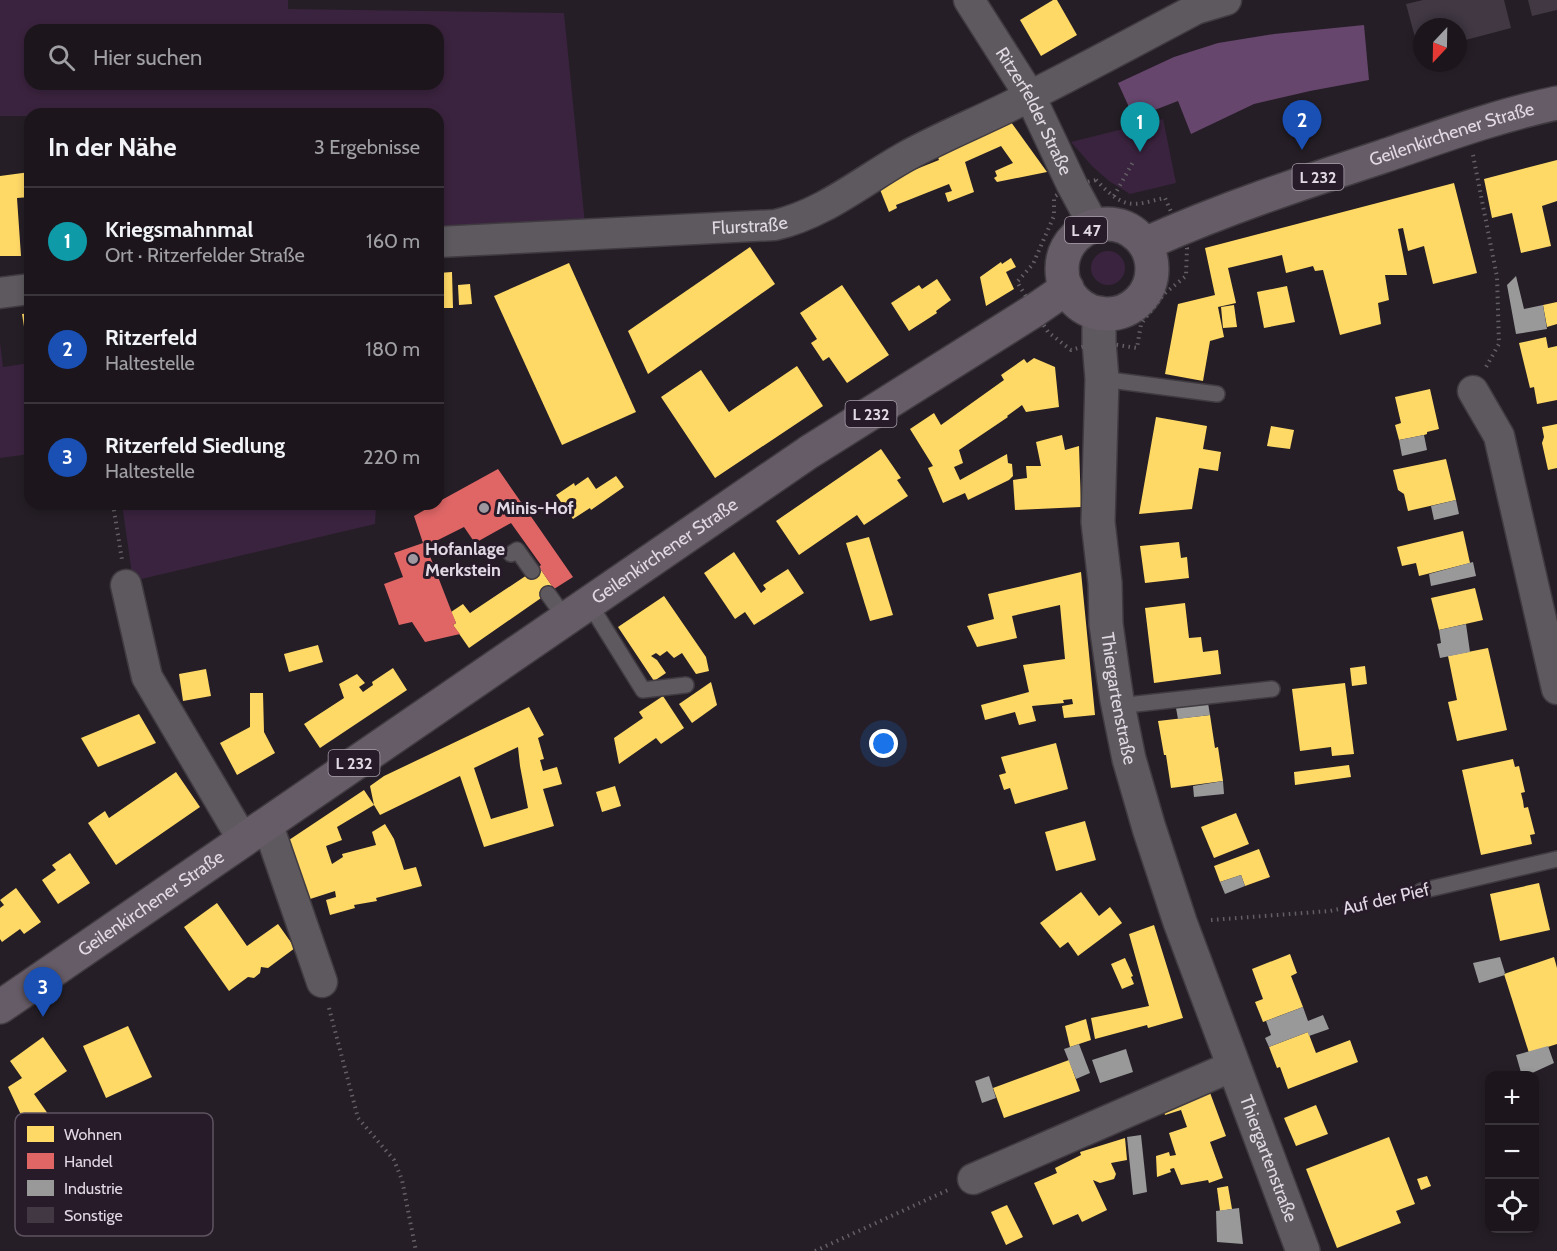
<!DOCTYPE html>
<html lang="de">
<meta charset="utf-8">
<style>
body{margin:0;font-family:Cabin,sans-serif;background:#251f25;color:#f1f3f6}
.controls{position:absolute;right:18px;bottom:18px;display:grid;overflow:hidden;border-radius:12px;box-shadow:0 3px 9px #0003}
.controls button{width:54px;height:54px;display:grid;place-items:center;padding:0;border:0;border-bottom:2px solid #3a353b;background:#1c161c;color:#f1f3f6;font:30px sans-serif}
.compass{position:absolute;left:1413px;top:18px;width:54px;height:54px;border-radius:50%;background:#1c161c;box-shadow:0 3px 9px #0003;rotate:202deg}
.you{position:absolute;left:884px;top:744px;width:21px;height:21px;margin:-15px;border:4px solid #fff;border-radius:50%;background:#1a73e8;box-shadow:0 0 0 9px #1a73e833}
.badge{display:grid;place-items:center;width:39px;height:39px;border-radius:50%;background:#9f97a0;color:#fff;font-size:20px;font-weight:700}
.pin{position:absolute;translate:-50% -50px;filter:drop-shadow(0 2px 3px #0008)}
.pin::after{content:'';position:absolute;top:32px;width:21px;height:18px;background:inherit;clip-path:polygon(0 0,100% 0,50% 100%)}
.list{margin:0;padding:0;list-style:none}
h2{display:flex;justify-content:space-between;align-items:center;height:78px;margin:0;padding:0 24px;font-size:26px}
h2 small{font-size:20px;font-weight:400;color:#a09fa3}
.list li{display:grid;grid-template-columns:39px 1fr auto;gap:18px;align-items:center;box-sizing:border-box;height:108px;padding:0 24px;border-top:2px solid #3a353b}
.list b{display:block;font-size:22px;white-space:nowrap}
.list p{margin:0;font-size:20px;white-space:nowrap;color:#a09fa3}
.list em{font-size:20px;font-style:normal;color:#a09fa3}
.icon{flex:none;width:33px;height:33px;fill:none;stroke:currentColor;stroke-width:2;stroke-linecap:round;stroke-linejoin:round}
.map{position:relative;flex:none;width:1557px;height:1251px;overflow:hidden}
.search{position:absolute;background:#1c161c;box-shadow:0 3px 9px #0003;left:24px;top:24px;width:420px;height:66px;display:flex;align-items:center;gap:15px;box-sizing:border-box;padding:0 21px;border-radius:18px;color:#a09fa3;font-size:22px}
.panel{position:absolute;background:#1c161c;box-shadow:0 3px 9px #0003;left:24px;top:108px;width:420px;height:402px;border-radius:18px}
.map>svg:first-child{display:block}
.green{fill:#3a233e;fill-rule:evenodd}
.water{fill:#66466c}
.homes{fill:#ffd966;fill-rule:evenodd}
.shops{fill:#e06666}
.industry{fill:#999}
.building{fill:#413843}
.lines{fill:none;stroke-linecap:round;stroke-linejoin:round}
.service-casing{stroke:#403a41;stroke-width:18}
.minor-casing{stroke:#403a41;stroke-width:33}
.secondary-casing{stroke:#403a41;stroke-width:36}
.primary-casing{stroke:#403a41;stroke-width:36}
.path{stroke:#635f64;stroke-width:4;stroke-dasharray:1.5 4.5;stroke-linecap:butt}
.service{stroke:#5d595e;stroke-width:15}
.minor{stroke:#5d595e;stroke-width:30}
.secondary{stroke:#5d595e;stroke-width:33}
.primary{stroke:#665c67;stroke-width:33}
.poi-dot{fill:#9f97a0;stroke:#271b2a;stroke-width:2}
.labels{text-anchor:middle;stroke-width:6;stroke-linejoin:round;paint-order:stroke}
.shield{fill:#271b2a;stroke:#a89fab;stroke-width:1.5}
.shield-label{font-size:16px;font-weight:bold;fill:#e0d8e2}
.street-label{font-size:18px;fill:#e0d8e2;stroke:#271b2a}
.poi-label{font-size:18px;font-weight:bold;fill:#e0d8e2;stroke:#271b2a;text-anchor:start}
.key{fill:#271b2a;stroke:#5e5461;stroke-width:1.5}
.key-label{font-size:16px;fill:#e0d8e2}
</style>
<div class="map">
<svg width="1557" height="1251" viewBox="0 0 1557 1251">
<rect width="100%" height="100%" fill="#251e26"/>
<g class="green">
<path d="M 0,0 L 288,0 L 288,9 L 564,13 L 585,224 L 438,232 L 438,114 L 30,114 L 30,116 L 0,116 ZM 30,30 L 438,30 L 438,84 L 30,84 Z"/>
<path d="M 1163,119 L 1176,183 L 1130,194 L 1109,181 L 1092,166 L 1071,142 Z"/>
<circle cx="1108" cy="268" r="17"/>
<path d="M 0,342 L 3,367 L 30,363 L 30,454 L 0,458 Z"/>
<path d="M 122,504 L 376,504 L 375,524 L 133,581 Z"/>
</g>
<path class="water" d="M 1364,25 L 1369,80 L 1310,91 L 1254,104 L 1191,134 L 1178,101 L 1134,118 L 1118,83 L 1174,57 L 1218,43 L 1274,34 Z"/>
<g class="homes">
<path d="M 1053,0 L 1057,0 L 1077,35 L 1041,56 L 1020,20 Z"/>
<path d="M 1008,118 L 1047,172 L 997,182 L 994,178 L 997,176 L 995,171 L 1013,163 L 1001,146 L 965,162 L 974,192 L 948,202 L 945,193 L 952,191 L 949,184 L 896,205 L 897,208 L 889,212 L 879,187 L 894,178 L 939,160 L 936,152 Z"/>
<path d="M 1557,160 L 1557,201 L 1542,206 L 1551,246 L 1521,253 L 1512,213 L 1492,218 L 1484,179 Z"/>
<path d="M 30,172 L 30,197 L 17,198 L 21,256 L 0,256 L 0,176 Z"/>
<path d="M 1454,183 L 1477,273 L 1433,284 L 1424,246 L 1408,251 L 1403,228 L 1398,229 L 1407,275 L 1385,275 L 1389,300 L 1378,303 L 1381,324 L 1340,335 L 1323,270 L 1315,271 L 1313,266 L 1286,273 L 1282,255 L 1228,268 L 1236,303 L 1218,307 L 1224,337 L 1210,341 L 1203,381 L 1165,374 L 1178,304 L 1215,295 L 1205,248 Z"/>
<path d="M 750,247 L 775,284 L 648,374 L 628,331 Z"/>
<path d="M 1011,258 L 1016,267 L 1006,272 L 1014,289 L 986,306 L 980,277 L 1001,262 L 1002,264 Z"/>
<path d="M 569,263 L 636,412 L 562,445 L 494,296 Z"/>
<path d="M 452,272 L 453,308 L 438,308 L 438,273 Z"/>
<path d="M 937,279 L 951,300 L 936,311 L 937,313 L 909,331 L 891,303 L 919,285 L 922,289 Z"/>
<path d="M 470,284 L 472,304 L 459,305 L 458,285 Z"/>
<path d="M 842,285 L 889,355 L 847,383 L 829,357 L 823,361 L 811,343 L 817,339 L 800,313 Z"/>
<path d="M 1287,286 L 1295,322 L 1264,328 L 1257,292 Z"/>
<path d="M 1557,302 L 1557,324 L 1547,327 L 1543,305 Z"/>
<path d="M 1234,305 L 1237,327 L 1223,328 L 1221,307 Z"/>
<path d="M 30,313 L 30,345 L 27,346 L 22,314 Z"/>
<path d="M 1546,337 L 1548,348 L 1557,346 L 1557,400 L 1537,404 L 1534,387 L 1530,388 L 1519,343 Z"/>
<path d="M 1034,358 L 1055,367 L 1059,407 L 1026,412 L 1022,405 L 1007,416 L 1008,417 L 959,450 L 963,463 L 954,467 L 960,480 L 1007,454 L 1008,463 L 1012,464 L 1013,476 L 1009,480 L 968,500 L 965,493 L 943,503 L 928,468 L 933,466 L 910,429 L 934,413 L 941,425 L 1004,380 L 1001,375 L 1024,359 L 1027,363 Z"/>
<path d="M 797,366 L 823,406 L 715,478 L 661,397 L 701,370 L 729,412 Z"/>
<path d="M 1430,389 L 1439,429 L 1427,432 L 1427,434 L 1424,435 L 1399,440 L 1395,425 L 1401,423 L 1395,397 Z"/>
<path d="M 1156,417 L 1207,426 L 1203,449 L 1221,452 L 1218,471 L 1199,468 L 1192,509 L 1139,514 Z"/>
<path d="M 1557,424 L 1557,468 L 1548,470 L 1542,443 L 1544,437 L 1542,427 Z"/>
<path d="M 1271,426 L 1294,430 L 1290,449 L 1267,446 Z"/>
<path d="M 1062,435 L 1065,450 L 1079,446 L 1081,507 L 1015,510 L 1013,480 L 1027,478 L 1026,466 L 1041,466 L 1036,442 Z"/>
<path d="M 881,449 L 901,478 L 897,480 L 908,496 L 864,525 L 857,515 L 799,555 L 776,521 Z"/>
<path d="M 1446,459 L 1456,500 L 1408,511 L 1404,494 L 1398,490 L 1393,470 Z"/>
<path d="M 616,476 L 624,487 L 591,510 L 590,508 L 573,519 L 556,495 L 574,483 L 575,486 L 588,477 L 596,489 Z"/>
<path d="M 1463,531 L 1470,563 L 1419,576 L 1416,563 L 1402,566 L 1397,547 Z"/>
<path d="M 869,537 L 893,615 L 870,621 L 846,543 Z"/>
<path d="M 1179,542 L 1181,558 L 1187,557 L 1189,578 L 1145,583 L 1140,546 Z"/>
<path d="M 734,552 L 761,593 L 766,589 L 763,585 L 788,569 L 804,593 L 754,625 L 745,612 L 735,619 L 704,573 Z"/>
<path d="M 539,567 L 554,589 L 469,648 L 453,625 L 456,623 L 451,612 L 463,604 L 470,613 Z"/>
<path d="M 1081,572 L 1095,715 L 1064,718 L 1062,706 L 1073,704 L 1072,699 L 1063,700 L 1064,703 L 1032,706 L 1036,721 L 1019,725 L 1015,712 L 985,720 L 981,705 L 1029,692 L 1023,665 L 1065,659 L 1060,605 L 1012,616 L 1017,638 L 977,647 L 967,626 L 994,619 L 988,594 Z"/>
<path d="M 1475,588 L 1483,620 L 1439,630 L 1431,598 Z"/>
<path d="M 664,596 L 706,657 L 709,671 L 696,674 L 682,653 L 674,658 L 667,651 L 660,656 L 656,653 L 651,656 L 657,660 L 666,673 L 654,681 L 618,627 Z"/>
<path d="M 1185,603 L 1189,638 L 1201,637 L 1203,652 L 1218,650 L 1221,674 L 1154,683 L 1145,608 Z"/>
<path d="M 318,645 L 323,662 L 289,672 L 284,654 Z"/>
<path d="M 1488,648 L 1507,730 L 1457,741 L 1448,702 L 1457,700 L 1448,656 Z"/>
<path d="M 1365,666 L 1367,684 L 1352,686 L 1350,668 Z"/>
<path d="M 393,668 L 407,690 L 320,748 L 304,724 L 344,698 L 339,684 L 357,674 L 365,683 L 359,687 L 363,692 L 373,685 L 372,682 Z"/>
<path d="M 206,669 L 211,696 L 183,701 L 179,674 Z"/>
<path d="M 711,682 L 717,705 L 692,723 L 679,704 Z"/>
<path d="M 1345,683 L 1354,754 L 1332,756 L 1331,747 L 1300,751 L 1292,689 Z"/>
<path d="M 250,693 L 263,693 L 264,732 L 275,753 L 237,775 L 220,743 L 250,727 Z"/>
<path d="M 663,696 L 684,728 L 661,744 L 656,738 L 619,764 L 614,738 L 643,718 L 639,712 Z"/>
<path d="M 529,707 L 544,735 L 538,738 L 544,759 L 540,760 L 543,771 L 557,767 L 562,784 L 543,789 L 554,826 L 484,847 L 460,776 L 380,815 L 374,805 L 337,827 L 342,840 L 326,846 L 332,864 L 343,857 L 342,854 L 376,845 L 372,832 L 385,824 L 394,839 L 404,870 L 416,867 L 422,886 L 376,898 L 377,901 L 354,905 L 355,908 L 330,915 L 326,900 L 336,897 L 335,891 L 307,900 L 289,840 L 364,790 L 374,805 L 370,786 L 384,776 ZM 518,747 L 520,766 L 528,808 L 491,819 L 474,768 Z"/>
<path d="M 139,714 L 156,743 L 98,767 L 81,738 Z"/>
<path d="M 1210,715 L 1215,748 L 1218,747 L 1223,781 L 1171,788 L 1166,755 L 1164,755 L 1158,721 Z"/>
<path d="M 1056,743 L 1068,789 L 1015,804 L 1010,788 L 1004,790 L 999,775 L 1006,773 L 1001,757 Z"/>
<path d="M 1513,759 L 1515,767 L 1519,766 L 1525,792 L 1521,793 L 1523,801 L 1524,808 L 1528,807 L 1535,834 L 1530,835 L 1532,844 L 1481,855 L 1462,770 Z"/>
<path d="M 1349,765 L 1351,777 L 1295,785 L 1294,772 Z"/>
<path d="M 176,772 L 200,807 L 116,865 L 88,823 L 105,811 L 109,818 Z"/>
<path d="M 615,786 L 621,806 L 602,812 L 596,792 Z"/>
<path d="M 1236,813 L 1249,844 L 1214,858 L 1201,827 Z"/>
<path d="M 1085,821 L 1096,860 L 1056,871 L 1045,832 Z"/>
<path d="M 1259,849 L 1270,877 L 1245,886 L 1241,875 L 1220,882 L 1214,866 Z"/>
<path d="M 70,853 L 90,883 L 58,904 L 42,880 L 56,870 L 52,865 Z"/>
<path d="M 1539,883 L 1550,930 L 1500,941 L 1490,894 Z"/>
<path d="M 16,888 L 41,922 L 24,934 L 20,929 L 2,942 L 0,939 L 0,908 L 4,905 L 0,900 Z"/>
<path d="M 1081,892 L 1099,916 L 1110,907 L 1122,923 L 1078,956 L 1068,942 L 1060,948 L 1040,923 Z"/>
<path d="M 217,903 L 247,946 L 278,924 L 295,948 L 268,968 L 261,967 L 260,973 L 254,978 L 248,977 L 229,991 L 184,927 Z"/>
<path d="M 1154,925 L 1183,1018 L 1148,1028 L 1147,1025 L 1095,1039 L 1091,1018 L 1149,1006 L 1129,934 Z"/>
<path d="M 1290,954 L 1297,973 L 1291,976 L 1303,1007 L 1263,1022 L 1255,1002 L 1263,999 L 1252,969 Z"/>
<path d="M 1554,957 L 1557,968 L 1557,1044 L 1529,1053 L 1504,974 Z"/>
<path d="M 1125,958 L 1133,976 L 1131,977 L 1134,984 L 1122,989 L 1111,964 Z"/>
<path d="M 1086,1019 L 1091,1040 L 1070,1047 L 1065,1026 Z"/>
<path d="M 128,1026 L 152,1077 L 106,1098 L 83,1046 Z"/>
<path d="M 1308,1032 L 1316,1053 L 1350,1040 L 1358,1062 L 1288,1089 L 1280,1067 L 1277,1068 L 1269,1047 Z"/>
<path d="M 43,1037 L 67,1071 L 34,1094 L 53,1121 L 29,1132 L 8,1087 L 22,1078 L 10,1061 Z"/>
<path d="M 1069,1060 L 1080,1091 L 1004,1118 L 993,1088 Z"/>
<path d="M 1209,1090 L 1226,1136 L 1210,1142 L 1223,1178 L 1209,1183 L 1208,1180 L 1181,1185 L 1174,1168 L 1170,1169 L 1171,1172 L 1157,1177 L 1156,1156 L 1169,1152 L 1170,1156 L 1176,1155 L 1169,1133 L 1187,1127 L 1181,1110 L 1165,1115 L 1161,1102 Z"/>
<path d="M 1316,1105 L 1328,1134 L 1296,1146 L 1284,1118 Z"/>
<path d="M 1389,1137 L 1415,1204 L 1396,1211 L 1401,1223 L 1337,1248 L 1306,1169 Z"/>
<path d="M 1125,1138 L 1127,1160 L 1111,1163 L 1116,1174 L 1114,1179 L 1100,1183 L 1093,1180 L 1107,1210 L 1082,1222 L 1078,1214 L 1053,1225 L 1034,1183 L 1057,1173 L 1055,1168 L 1081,1155 L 1080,1152 Z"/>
<path d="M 1427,1176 L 1431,1186 L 1421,1190 L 1417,1179 Z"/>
<path d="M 1228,1186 L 1232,1209 L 1220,1211 L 1217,1188 Z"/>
<path d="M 1007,1205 L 1023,1237 L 1006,1245 L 991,1212 Z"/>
</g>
<path class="shops" d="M 498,469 L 573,577 L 554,589 L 539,567 L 541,565 L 511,523 L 475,543 L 464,527 L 426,546 L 456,623 L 453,625 L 460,634 L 425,642 L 412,622 L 399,625 L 384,584 L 403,577 L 394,553 L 423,543 L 414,516 L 435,504 L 438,504 L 438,502 Z"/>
<g class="industry">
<path d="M 1516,276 L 1524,309 L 1543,305 L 1547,329 L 1516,334 L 1507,285 Z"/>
<path d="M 1424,435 L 1427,450 L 1402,456 L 1399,440 Z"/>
<path d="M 1456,500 L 1459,514 L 1434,520 L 1431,506 Z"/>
<path d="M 1473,562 L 1476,576 L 1431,586 L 1429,574 Z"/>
<path d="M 1466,624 L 1470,652 L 1440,658 L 1437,644 L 1441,643 L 1439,630 Z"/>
<path d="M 1208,703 L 1210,715 L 1178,719 L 1176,708 Z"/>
<path d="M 1223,781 L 1224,794 L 1194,797 L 1193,786 Z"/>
<path d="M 1241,875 L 1245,886 L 1225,894 L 1220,882 Z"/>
<path d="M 1500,957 L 1505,973 L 1504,974 L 1505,975 L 1479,983 L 1473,963 Z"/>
<path d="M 1303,1007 L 1308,1021 L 1323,1015 L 1329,1029 L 1309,1036 L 1308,1032 L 1269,1047 L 1265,1038 L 1271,1035 L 1266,1021 Z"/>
<path d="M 1079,1044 L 1090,1073 L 1076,1079 L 1064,1049 Z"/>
<path d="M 1548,1046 L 1554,1063 L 1530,1074 L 1531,1076 L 1522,1076 L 1516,1055 Z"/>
<path d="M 1126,1049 L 1133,1072 L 1100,1083 L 1092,1060 Z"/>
<path d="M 989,1076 L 996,1098 L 982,1103 L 975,1081 Z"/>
<path d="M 1141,1135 L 1147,1192 L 1133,1195 L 1127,1137 Z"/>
<path d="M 1239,1208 L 1243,1244 L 1217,1242 L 1216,1211 Z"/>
</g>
<g class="building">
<path d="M 1423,0 L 1504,0 L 1511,28 L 1458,42 L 1458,27 L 1422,27 L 1422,51 L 1419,52 L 1406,4 Z"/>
<path d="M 1528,0 L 1557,0 L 1557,10 L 1532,16 Z"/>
</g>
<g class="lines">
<g class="service-casing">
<g id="service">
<path d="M 1102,379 L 1217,394"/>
<path d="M 511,554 L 517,550 L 532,571"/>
<path d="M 548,594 L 566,619"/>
<path d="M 589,603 L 643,690 L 686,685"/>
<path d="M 1118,706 L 1272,689"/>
<path d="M 1421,891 L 1557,859"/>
</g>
</g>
<g class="minor-casing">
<g id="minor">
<path id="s1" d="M 969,0 L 1030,96 L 1072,185 L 1094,226"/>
<path id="s2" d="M 438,242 L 775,225 C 823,214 861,182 903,158 C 944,135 989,118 1030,96 C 1086,68 1141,38 1196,9 L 1226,0"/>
<path d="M 0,293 L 30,289"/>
<path d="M 1473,391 L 1499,436 L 1557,689"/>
<path d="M 126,585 L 147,677 L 243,840"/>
<path d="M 267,823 L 322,982"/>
<path d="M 973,1179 L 1233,1066"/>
</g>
</g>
<g class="secondary-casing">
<g id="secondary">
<path id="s3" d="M 1099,313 L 1099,342 L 1102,379 L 1098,522 L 1105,583 L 1106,624 L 1112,667 L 1117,700 L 1129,759 L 1149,828 L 1180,922 L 1303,1251"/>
</g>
</g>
<g class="primary-casing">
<g id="primary">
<circle cx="1107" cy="269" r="45"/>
<path id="s4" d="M 1145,244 C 1225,208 1308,181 1390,154 C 1445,135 1500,115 1557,103"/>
<path id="s5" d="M 0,1007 L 809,452 L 1035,310 L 1067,288"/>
</g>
</g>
<g class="path">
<path d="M 1473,155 L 1497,277 L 1499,344 L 1486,367"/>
<path d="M 1096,180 C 1104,188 1115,200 1127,203 C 1139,206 1153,200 1165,198 L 1187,248 L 1186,276 L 1164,294 L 1141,324 L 1137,348 L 1099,342 L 1071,350 L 1048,332 L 1017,282 L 1033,264 L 1054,216 L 1054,197 L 1072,185 Z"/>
<path d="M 1114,196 L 1133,162"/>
<path d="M 113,504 L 122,560"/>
<path d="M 1211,920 L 1330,911 L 1403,895"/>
<path d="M 329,1008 L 358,1118 L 394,1160 L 402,1180 L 416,1251"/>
<path d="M 815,1251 L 948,1190"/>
</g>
<use href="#service" class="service"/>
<use href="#minor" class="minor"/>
<use href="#secondary" class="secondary"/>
<use href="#primary" class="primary"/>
</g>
<g class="poi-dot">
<circle cx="484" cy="508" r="6"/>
<circle cx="413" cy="559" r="6"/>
</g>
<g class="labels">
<g class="shield">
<rect x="1292.5" y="164" width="51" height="26" rx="4.5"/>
<rect x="1065" y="217" width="42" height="26" rx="4.5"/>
<rect x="845.5" y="401" width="51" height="26" rx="4.5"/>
<rect x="328.5" y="750" width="51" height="26" rx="4.5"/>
</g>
<g class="shield-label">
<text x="1318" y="183">L 232</text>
<text x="1086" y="236">L 47</text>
<text x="871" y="420">L 232</text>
<text x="354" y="769">L 232</text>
</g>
<g class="street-label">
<text dy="6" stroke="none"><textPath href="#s1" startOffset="129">Ritzerfelder Straße</textPath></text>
<text dy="6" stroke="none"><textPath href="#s4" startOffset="326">Geilenkirchener Straße</textPath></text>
<text dy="6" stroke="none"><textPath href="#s2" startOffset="312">Flurstraße</textPath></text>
<text dy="6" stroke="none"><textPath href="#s5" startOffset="806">Geilenkirchener Straße</textPath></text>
<text dy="6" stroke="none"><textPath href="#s3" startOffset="387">Thiergartenstraße</textPath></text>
<text transform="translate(1386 899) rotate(-13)" y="6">Auf der Pief</text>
<text dy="6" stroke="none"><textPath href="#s5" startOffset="183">Geilenkirchener Straße</textPath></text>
<text dy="6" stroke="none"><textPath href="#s3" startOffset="872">Thiergartenstraße</textPath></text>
</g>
<g class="poi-label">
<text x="496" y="514">Minis-Hof</text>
<text x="425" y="555">Hofanlage<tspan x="425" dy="21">Merkstein</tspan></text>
</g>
</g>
<rect x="15" y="1113" width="198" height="123" rx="9" class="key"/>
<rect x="27" y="1126" width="27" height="16" fill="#ffd966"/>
<rect x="27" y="1153" width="27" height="16" fill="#e06666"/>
<rect x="27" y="1180" width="27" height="16" fill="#999"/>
<rect x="27" y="1207" width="27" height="16" fill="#413843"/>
<g class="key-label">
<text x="64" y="1140">Wohnen</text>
<text x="64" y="1167">Handel</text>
<text x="64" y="1194">Industrie</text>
<text x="64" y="1221">Sonstige</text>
</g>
</svg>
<div class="controls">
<button>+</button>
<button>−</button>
<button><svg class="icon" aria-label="locate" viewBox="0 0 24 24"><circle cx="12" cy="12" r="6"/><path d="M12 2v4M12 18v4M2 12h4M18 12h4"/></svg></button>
</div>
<svg class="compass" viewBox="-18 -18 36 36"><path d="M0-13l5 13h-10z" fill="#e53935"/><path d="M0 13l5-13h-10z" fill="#a09fa3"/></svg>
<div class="you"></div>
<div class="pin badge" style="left:1140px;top:152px;background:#0f9aa8">1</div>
<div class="pin badge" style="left:1302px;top:150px;background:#1a4fb4">2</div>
<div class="pin badge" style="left:43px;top:1017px;background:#1a4fb4">3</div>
<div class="search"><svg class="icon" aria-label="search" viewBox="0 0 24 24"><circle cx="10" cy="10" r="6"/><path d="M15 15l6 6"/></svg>Hier suchen</div>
<section class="panel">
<h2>In der Nähe<small>3 Ergebnisse</small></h2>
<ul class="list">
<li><span class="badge" style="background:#0f9aa8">1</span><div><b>Kriegsmahnmal</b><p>Ort · Ritzerfelder Straße</p></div><em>160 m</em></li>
<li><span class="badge" style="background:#1a4fb4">2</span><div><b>Ritzerfeld</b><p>Haltestelle</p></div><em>180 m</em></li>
<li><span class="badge" style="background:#1a4fb4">3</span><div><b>Ritzerfeld Siedlung</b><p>Haltestelle</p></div><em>220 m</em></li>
</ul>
</section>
</div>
